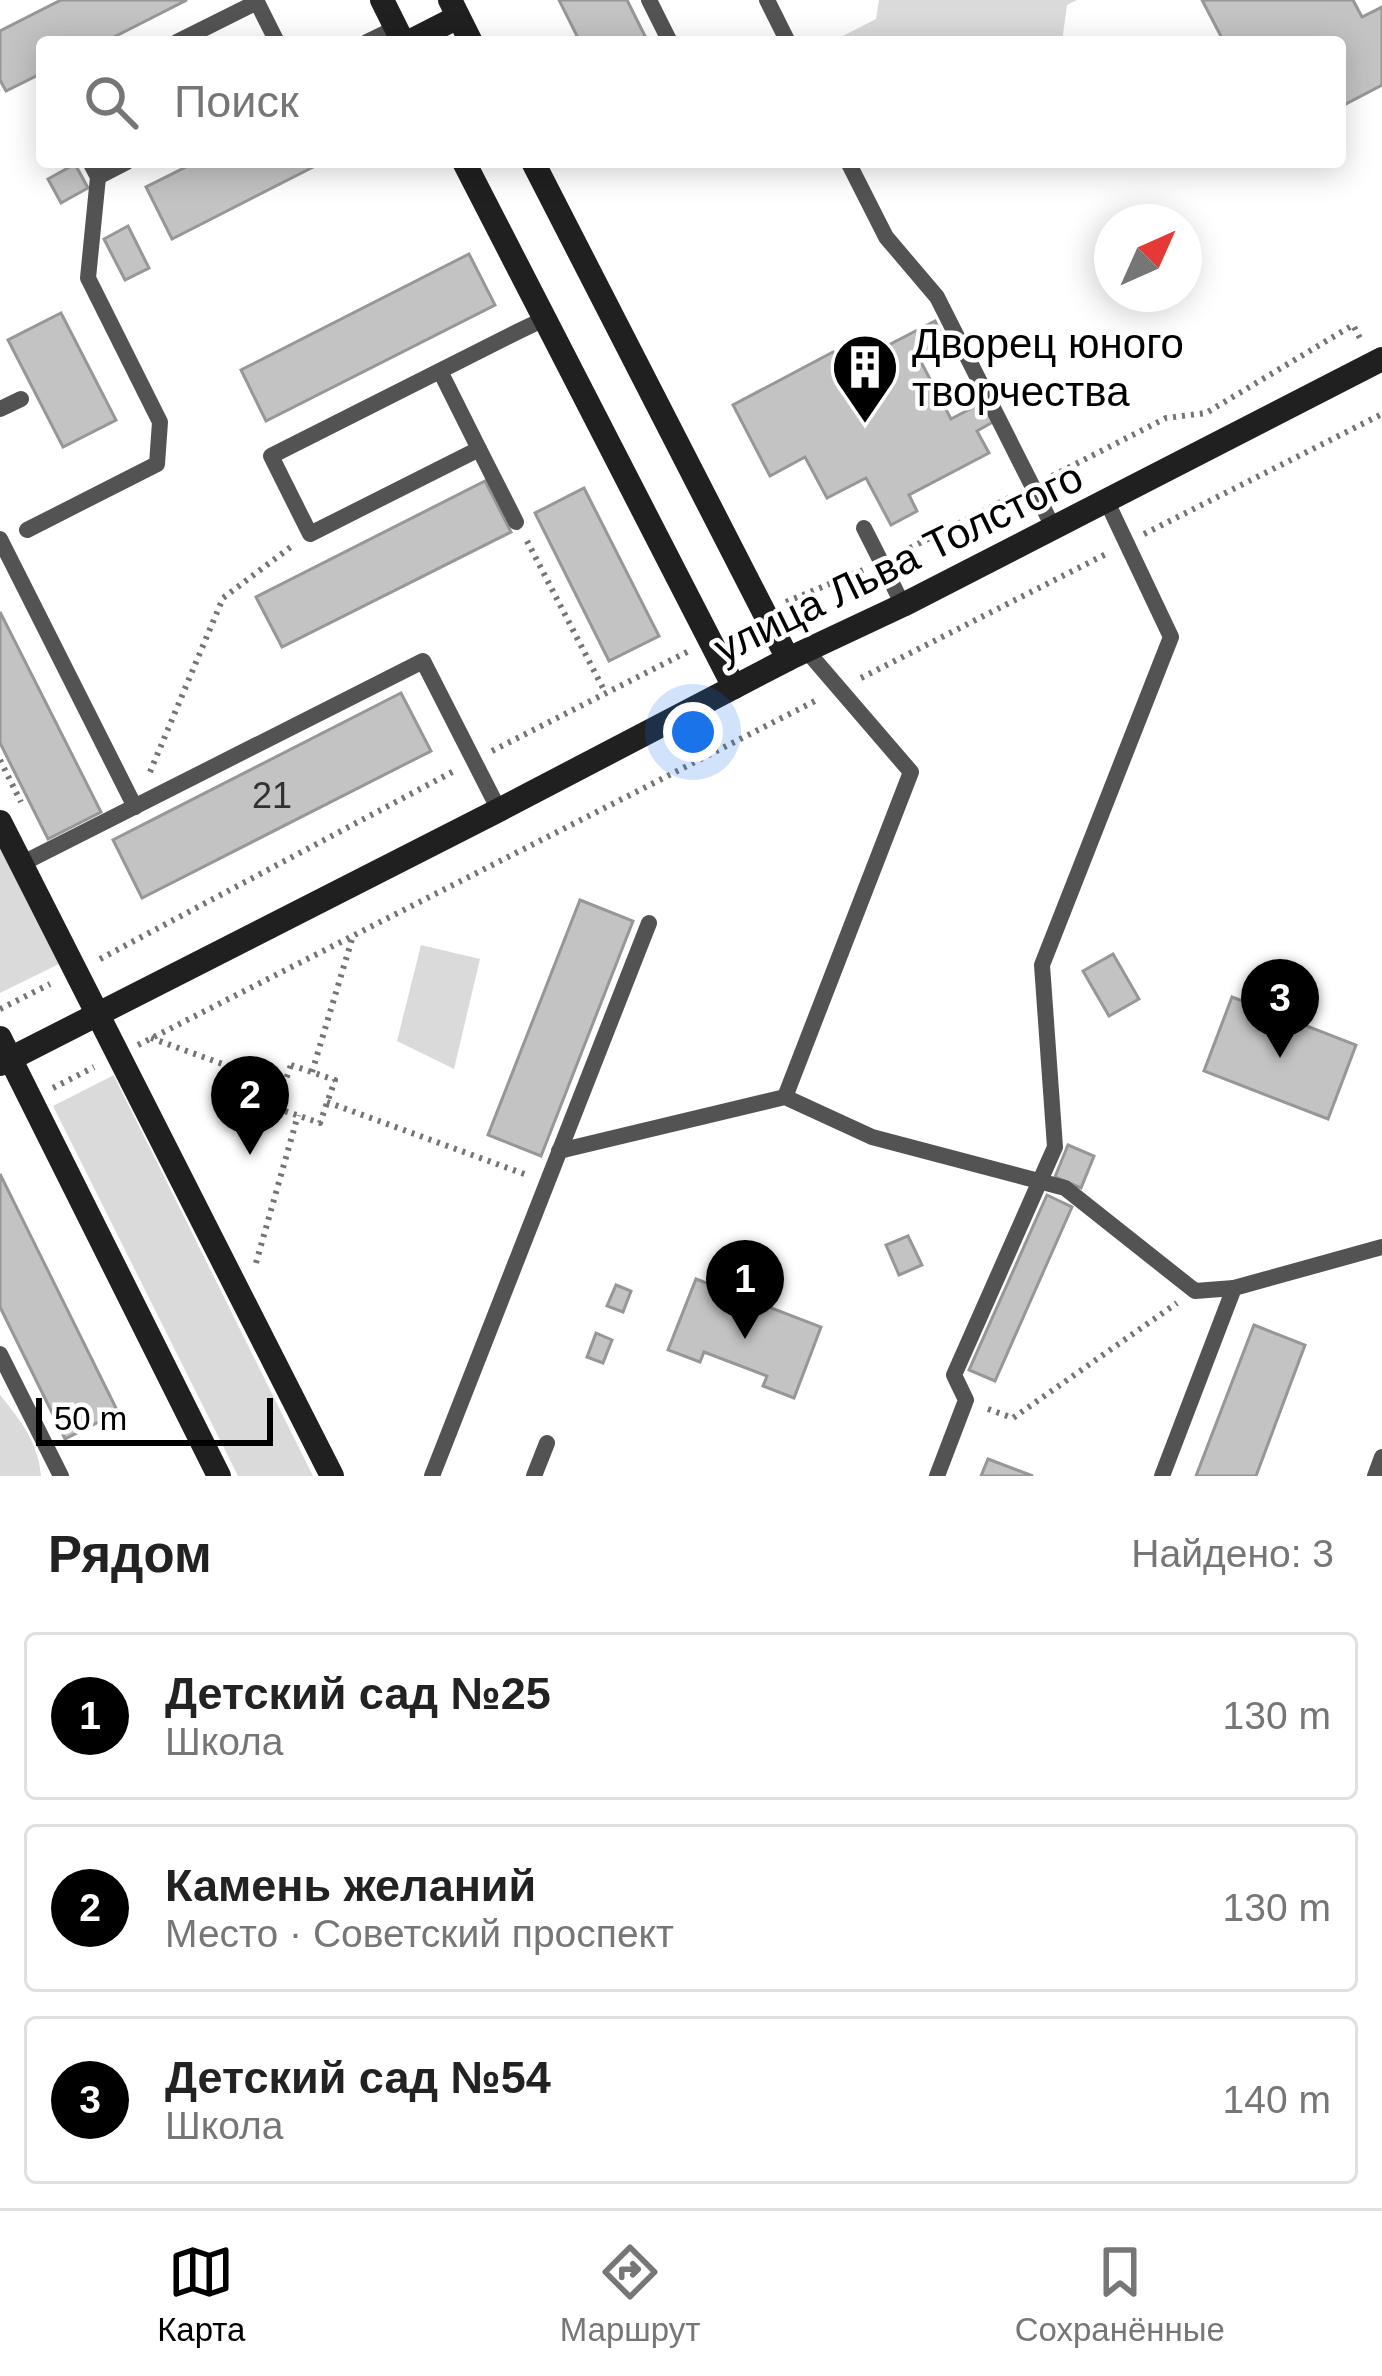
<!DOCTYPE html>
<html lang="ru">
<meta charset="utf-8">
<style>
body{margin:0;font-family:Helvetica,sans-serif;background:#f6f6f6;color:#222}
.compass{position:absolute;left:1094px;top:204px;width:108px;height:108px;border-radius:50%;background:#fff;box-shadow:0 6px 30px #0003;rotate:45deg}
.scale{position:absolute;left:36px;bottom:30px;width:237px;box-sizing:border-box;padding-left:12px;border:6px solid #000;border-top:0;font-size:33px;line-height:42px;white-space:nowrap;color:#000;-webkit-text-stroke:9px #fff;paint-order:stroke}
.you{position:absolute;left:693px;top:732px;width:42px;height:42px;margin:-30px;border:9px solid #fff;border-radius:50%;background:#1a73e8;box-shadow:0 0 0 18px #1a73e833}
.badge{display:grid;place-items:center;width:78px;height:78px;border-radius:50%;background:#000;color:#fff;font-size:39px;font-weight:700}
.pin{position:absolute;translate:-50% -99px;filter:drop-shadow(0 3px 6px #0008)}
.pin::after{content:'';position:absolute;top:63px;width:42px;height:36px;background:inherit;clip-path:polygon(0 0,100% 0,50% 100%)}
.list{margin:0;padding:0;list-style:none}
h2{display:flex;justify-content:space-between;align-items:center;height:156px;margin:0;padding:0 48px;font-size:51px}
h2 small{font-size:39px;font-weight:400;color:#767676}
.list li{display:grid;grid-template-columns:78px 1fr auto;gap:36px;align-items:center;box-sizing:border-box;height:168px;margin:0 24px 24px;padding:0 24px;border:3px solid #e0e0e0;border-radius:12px}
.list b{display:block;font-size:45px;white-space:nowrap}
.list p{margin:0;font-size:39px;white-space:nowrap;color:#767676}
.list em{font-size:39px;font-style:normal;color:#767676}
.icon{flex:none;width:66px;height:66px;fill:none;stroke:currentColor;stroke-width:2;stroke-linecap:round;stroke-linejoin:round}
.map{position:relative;flex:none;width:1382px;height:1476px;overflow:hidden}
.search{position:absolute;background:#fff;box-shadow:0 6px 30px #0003;left:36px;right:36px;top:36px;height:132px;display:flex;align-items:center;gap:30px;box-sizing:border-box;padding:0 42px;border-radius:12px;color:#767676;font-size:45px}
.sheet{height:732px;background:#fff}
nav{display:flex;justify-content:space-around;align-items:center;box-sizing:border-box;height:168px;border-top:3px solid #e0e0e0;background:#fff;font-size:33px;color:#767676}
nav a{display:grid;justify-items:center;gap:6px}
nav .on{color:#000}
.map>svg:first-child{display:block}
.green{fill:#dadada}
.building{fill:#c3c3c3;stroke:#979797;stroke-width:3}
.lines{fill:none;stroke-linecap:round;stroke-linejoin:round}
.path{stroke:#757575;stroke-width:6;stroke-dasharray:3 6;stroke-linecap:butt}
.lane{stroke:#535353;stroke-width:16}
.secondary{stroke:#202020;stroke-width:24}
.labels{text-anchor:middle;stroke-width:9;stroke-linejoin:round;paint-order:stroke}
.number-label{font-size:36px;fill:#313131}
.poi-label{font-size:42px;fill:#000;stroke:#fff;text-anchor:start}
.street-label{font-size:42px;fill:#000;stroke:#fff}
</style>
<div class="map">
<svg width="1382" height="1476" viewBox="0 0 1382 1476">
<rect width="100%" height="100%" fill="#fff"/>
<g class="green">
<path d="M 879,0 L 1077,0 L 1067,5 L 1062,42 L 831,42 L 876,19 Z"/>
<path d="M 0,847 L 59,964 L 0,993 Z"/>
<path d="M 421,945 L 480,959 L 454,1069 L 397,1041 Z"/>
<path d="M 114,1075 L 114,1076 L 313,1476 L 238,1476 L 53,1106 Z"/>
<path d="M 0,1395 C 21,1421 38,1442 41,1476 L 0,1476 Z"/>
</g>
<g class="building">
<path d="M 61,0 L 187,0 L 104,42 L 42,42 L 42,73 L 6,91 L 0,80 L 0,31 Z"/>
<path d="M 559,0 L 627,0 L 648,42 L 580,42 Z"/>
<path d="M 1202,0 L 1353,0 L 1362,17 L 1382,7 L 1382,85 L 1340,107 L 1340,42 L 1224,42 Z"/>
<path d="M 196,162 L 323,162 L 172,239 L 146,187 Z"/>
<path d="M 75,164 L 88,188 L 61,203 L 48,179 Z"/>
<path d="M 128,226 L 149,268 L 125,280 L 104,239 Z"/>
<path d="M 469,254 L 495,305 L 266,421 L 241,370 Z"/>
<path d="M 61,313 L 116,420 L 63,447 L 8,340 Z"/>
<path d="M 935,321 L 948,348 L 921,362 L 951,419 L 983,402 L 993,422 L 977,431 L 989,453 L 909,495 L 917,511 L 891,525 L 866,478 L 827,498 L 805,457 L 770,476 L 733,405 L 833,352 L 842,369 Z"/>
<path d="M 485,481 L 511,532 L 282,647 L 256,597 Z"/>
<path d="M 584,488 L 659,636 L 609,661 L 535,513 Z"/>
<path d="M 0,612 L 101,812 L 48,839 L 0,743 Z"/>
<path d="M 401,693 L 431,751 L 142,898 L 113,840 Z"/>
<path d="M 580,900 L 633,921 L 541,1156 L 488,1135 Z"/>
<path d="M 1113,954 L 1139,999 L 1109,1016 L 1083,971 Z"/>
<path d="M 1232,997 L 1356,1045 L 1328,1119 L 1204,1071 Z"/>
<path d="M 1068,1145 L 1094,1156 L 1081,1188 L 1055,1177 Z"/>
<path d="M 0,1174 L 118,1412 L 65,1439 L 0,1307 Z"/>
<path d="M 1047,1195 L 1072,1207 L 995,1381 L 969,1370 Z"/>
<path d="M 908,1236 L 922,1265 L 899,1275 L 886,1245 Z"/>
<path d="M 696,1279 L 821,1327 L 794,1398 L 763,1386 L 767,1376 L 704,1352 L 700,1362 L 668,1350 Z"/>
<path d="M 616,1285 L 631,1291 L 623,1312 L 607,1306 Z"/>
<path d="M 1254,1325 L 1305,1345 L 1256,1476 L 1196,1476 Z"/>
<path d="M 596,1333 L 612,1340 L 603,1363 L 587,1357 Z"/>
<path d="M 988,1459 L 1033,1476 L 981,1476 Z"/>
</g>
<g class="lines">
<g class="path">
<path d="M 1052,476 L 1166,418 L 1206,413 L 1353,325 L 1362,342"/>
<path d="M 1144,534 L 1382,414"/>
<path d="M 527,541 L 605,692"/>
<path d="M 902,552 L 1013,496"/>
<path d="M 786,602 L 863,570"/>
<path d="M 861,678 L 1106,554"/>
<path d="M 492,751 L 689,651"/>
<path d="M 0,760 L 21,802"/>
<path d="M 150,772 L 223,598 L 292,546"/>
<path d="M 100,959 L 454,771"/>
<path d="M 0,1009 L 50,984"/>
<path d="M 151,1038 L 283,1086"/>
<path d="M 138,1045 L 817,700"/>
<path d="M 291,1065 L 335,1080 L 320,1123 L 276,1108 Z"/>
<path d="M 312,1072 L 353,936"/>
<path d="M 53,1088 L 94,1067"/>
<path d="M 327,1102 L 527,1175"/>
<path d="M 256,1263 L 298,1115"/>
<path d="M 988,1409 L 1013,1418 L 1177,1303"/>
</g>
<g class="lane">
<path d="M 649,0 L 670,42"/>
<path d="M 767,0 L 788,42"/>
<path d="M 177,42 L 257,2 L 277,42"/>
<path d="M 367,42 L 396,28"/>
<path d="M 848,162 L 886,237 L 937,297 L 1054,529"/>
<path d="M 98,177 L 127,162"/>
<path d="M 440,371 L 479,449 L 310,534 L 271,456 L 517,332 L 542,320"/>
<path d="M 0,409 L 21,399"/>
<path d="M 479,449 L 516,522"/>
<path d="M 864,528 L 903,605"/>
<path d="M 27,530 L 157,464 L 160,422 L 88,278 L 98,177 L 90,162"/>
<path d="M 0,539 L 135,807"/>
<path d="M 21,864 L 423,661 L 499,810"/>
<path d="M 785,1097 L 911,772 L 806,650"/>
<path d="M 559,1151 L 785,1097 L 872,1137 L 1065,1188 L 1195,1291 L 1234,1288"/>
<path d="M 0,1354 L 61,1476"/>
<path d="M 432,1476 L 649,923"/>
<path d="M 534,1476 L 547,1443"/>
<path d="M 937,1476 L 966,1400 L 954,1375 L 1055,1147 L 1042,965 L 1171,637 L 1107,502"/>
<path d="M 1162,1476 L 1234,1288 L 1382,1247"/>
<path d="M 1375,1476 L 1382,1457"/>
</g>
<g class="secondary">
<path d="M 382,0 L 403,42"/>
<path d="M 450,0 L 471,42"/>
<path d="M 409,42 L 458,17"/>
<path d="M 464,162 L 734,687"/>
<path d="M 533,162 L 788,659"/>
<path d="M 0,822 L 332,1476"/>
<path d="M 0,1038 L 219,1476"/>
<path d="M 0,1064 L 499,810 L 788,659 L 903,605 L 1382,359"/>
</g>
</g>
<defs>
<g id="building-pin" transform="scale(3.45)"><path d="M0 17L-7.5 6A9.5 9.5 0 1 1 7.5 6Z" fill="#000" stroke="#fff"/><path d="M-4-6H4V6H1V3H-1V6H-4ZM-2.5-4.3h1.7v1.8h-1.7ZM.8-4.3h1.7v1.8H.8ZM-2.5-1h1.7V.8h-1.7ZM.8-1h1.7V.8H.8Z" fill="#fff"/></g>
</defs>
<g fill-rule="evenodd">
<use href="#building-pin" x="865" y="367"/>
</g>
<g class="labels">
<g class="number-label">
<text x="272" y="808">21</text>
</g>
<g class="poi-label">
<text x="912" y="358">Дворец юного<tspan x="912" dy="48">творчества</tspan></text>
</g>
<g class="street-label">
<text transform="translate(898 562) rotate(-26)" y="15">улица Льва Толстого</text>
</g>
</g>
</svg>
<svg class="compass" viewBox="-18 -18 36 36"><path d="M0-13l5 13h-10z" fill="#e53935"/><path d="M0 13l5-13h-10z" fill="#767676"/></svg>
<div class="scale">50 m</div>
<div class="you"></div>
<div class="pin badge" style="left:745px;top:1339px">1</div>
<div class="pin badge" style="left:250px;top:1155px">2</div>
<div class="pin badge" style="left:1280px;top:1058px">3</div>
<div class="search"><svg class="icon" aria-label="search" viewBox="0 0 24 24"><circle cx="10" cy="10" r="6"/><path d="M15 15l6 6"/></svg>Поиск</div>
</div>
<section class="sheet">
<h2>Рядом<small>Найдено: 3</small></h2>
<ul class="list">
<li><span class="badge">1</span><div><b>Детский сад №25</b><p>Школа</p></div><em>130 m</em></li>
<li><span class="badge">2</span><div><b>Камень желаний</b><p>Место · Советский проспект</p></div><em>130 m</em></li>
<li><span class="badge">3</span><div><b>Детский сад №54</b><p>Школа</p></div><em>140 m</em></li>
</ul>
</section>
<nav>
<a class="on"><svg class="icon" aria-label="map" viewBox="0 0 24 24"><path d="M3 6l6-2 6 2 6-2v14l-6 2-6-2-6 2zM9 4v14M15 6v14"/></svg>Карта</a>
<a><svg class="icon" aria-label="directions" viewBox="0 0 24 24"><path d="M12 3l9 9-9 9-9-9zM9 14v-3h6M13 9l2 2-2 2"/></svg>Маршрут</a>
<a><svg class="icon" aria-label="saved" viewBox="0 0 24 24"><path d="M7 4h10v16l-5-4-5 4z"/></svg>Сохранённые</a>
</nav>
